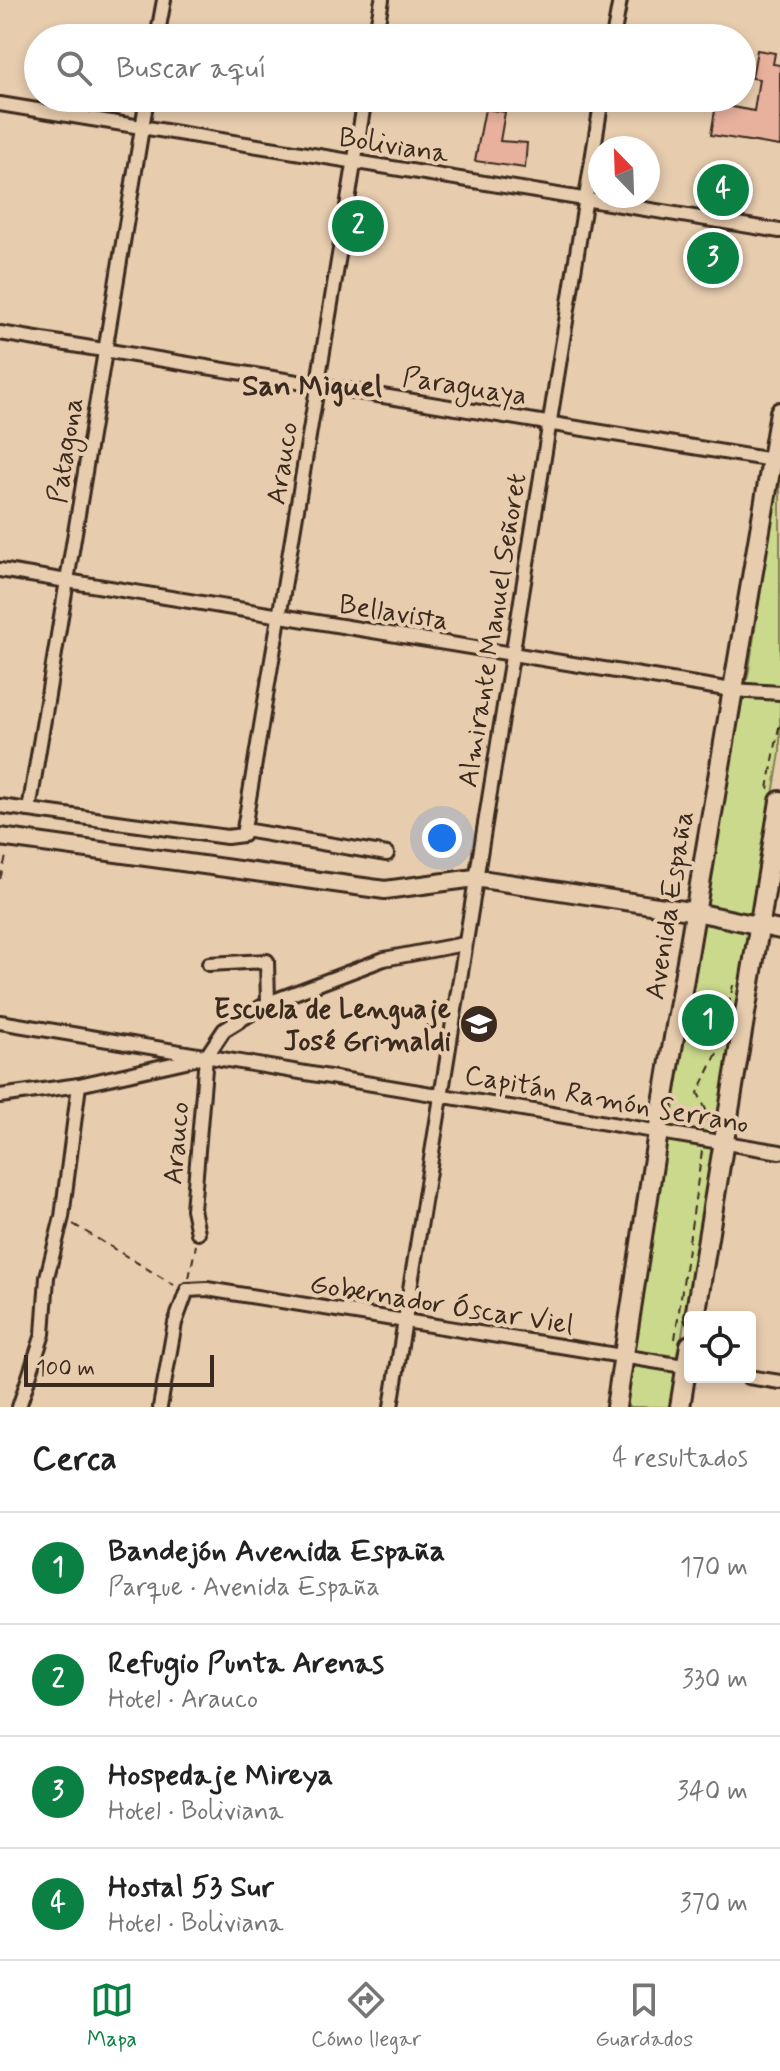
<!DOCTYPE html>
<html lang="es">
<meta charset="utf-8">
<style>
body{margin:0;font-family:Mynerve,sans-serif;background:#f2f2f2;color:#222}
.controls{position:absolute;right:24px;bottom:24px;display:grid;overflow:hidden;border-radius:8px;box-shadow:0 4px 12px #0003}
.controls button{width:72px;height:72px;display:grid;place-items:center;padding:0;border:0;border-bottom:2px solid #e0e0e0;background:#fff;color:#222;font:40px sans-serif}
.compass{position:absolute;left:588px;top:136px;width:72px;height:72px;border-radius:50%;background:#fff;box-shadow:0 4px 12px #0003;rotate:337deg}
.scale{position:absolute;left:24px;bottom:20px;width:190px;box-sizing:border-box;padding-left:8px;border:4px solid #3b2a1e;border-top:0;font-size:22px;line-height:28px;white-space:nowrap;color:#3b2a1e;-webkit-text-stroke:6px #e7ccae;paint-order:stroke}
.you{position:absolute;left:442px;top:838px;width:28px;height:28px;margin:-20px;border:6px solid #fff;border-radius:50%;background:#1a73e8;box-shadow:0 0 0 12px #1a73e833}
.badge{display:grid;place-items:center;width:52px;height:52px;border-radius:50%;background:#0b8043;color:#fff;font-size:26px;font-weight:700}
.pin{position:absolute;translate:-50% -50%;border:4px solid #fff;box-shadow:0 2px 8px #0006}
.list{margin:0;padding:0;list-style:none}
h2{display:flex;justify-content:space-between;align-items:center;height:104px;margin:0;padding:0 32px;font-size:34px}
h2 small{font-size:26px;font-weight:400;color:#767676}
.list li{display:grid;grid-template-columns:52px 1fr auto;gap:24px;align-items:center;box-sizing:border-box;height:112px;padding:0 32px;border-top:2px solid #e0e0e0}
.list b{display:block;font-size:30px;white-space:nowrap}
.list p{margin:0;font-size:26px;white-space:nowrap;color:#767676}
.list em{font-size:26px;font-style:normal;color:#767676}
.icon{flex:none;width:44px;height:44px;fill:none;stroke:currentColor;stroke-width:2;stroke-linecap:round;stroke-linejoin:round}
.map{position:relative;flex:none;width:780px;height:1407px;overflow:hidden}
.search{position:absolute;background:#fff;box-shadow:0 4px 12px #0003;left:24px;right:24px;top:24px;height:88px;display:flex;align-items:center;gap:20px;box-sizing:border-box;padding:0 28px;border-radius:44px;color:#767676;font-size:30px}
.sheet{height:552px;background:#fff}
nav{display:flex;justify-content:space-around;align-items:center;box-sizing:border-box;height:112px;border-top:2px solid #e0e0e0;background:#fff;font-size:22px;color:#767676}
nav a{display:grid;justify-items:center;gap:4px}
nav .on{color:#0b8043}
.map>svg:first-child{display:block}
.green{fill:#cbd98d;stroke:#838256;stroke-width:2}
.building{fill:#e8b19d;stroke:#3b2a1e;stroke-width:2}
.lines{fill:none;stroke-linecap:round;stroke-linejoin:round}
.minor-casing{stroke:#3b2a1e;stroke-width:18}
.tertiary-casing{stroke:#3b2a1e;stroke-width:22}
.secondary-casing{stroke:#3b2a1e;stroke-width:24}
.path{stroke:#3b2a1e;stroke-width:2;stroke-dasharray:8 6;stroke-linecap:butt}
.minor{stroke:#e7ccae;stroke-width:12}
.tertiary{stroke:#e7ccae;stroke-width:16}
.secondary{stroke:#e7ccae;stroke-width:18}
.labels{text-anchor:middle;stroke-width:8;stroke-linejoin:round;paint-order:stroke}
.street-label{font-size:28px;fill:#3b2a1e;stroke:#e7ccae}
.poi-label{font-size:28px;font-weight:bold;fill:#3b2a1e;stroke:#e7ccae;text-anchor:end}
.neighbourhood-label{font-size:30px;font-weight:bold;fill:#3b2a1e;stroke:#e7ccae}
</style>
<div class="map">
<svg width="780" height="1407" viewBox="0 0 780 1407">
<rect width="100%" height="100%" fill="#e7ccae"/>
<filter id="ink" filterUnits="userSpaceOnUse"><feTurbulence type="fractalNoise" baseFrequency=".0125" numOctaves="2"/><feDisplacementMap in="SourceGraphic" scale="16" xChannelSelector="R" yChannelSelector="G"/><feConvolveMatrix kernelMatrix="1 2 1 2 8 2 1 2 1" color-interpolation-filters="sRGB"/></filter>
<g filter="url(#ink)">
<path class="green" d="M 780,458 L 780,753 L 670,1407 L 619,1407 L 699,913 L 749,670 Z"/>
<g class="building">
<path d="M 757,50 L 775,53 L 773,64 L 780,65 L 780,146 L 711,135 L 716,104 L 754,111 L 759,79 L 752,78 Z"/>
<path d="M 485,109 L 505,112 L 500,141 L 527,143 L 525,168 L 475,161 Z"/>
</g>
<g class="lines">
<g class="minor-casing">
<g id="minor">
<path d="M 157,38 L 164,0"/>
<path d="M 375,38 L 382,0"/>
<path d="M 613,38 L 620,0"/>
<path d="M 0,104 L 780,231"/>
<path d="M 0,333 L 778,461"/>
<path d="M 0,570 L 732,690 L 780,693"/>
<path d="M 0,806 L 227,837 L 243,835 L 365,98"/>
<path d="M 29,810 L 147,98"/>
<path d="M 244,830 L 387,854"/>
<path d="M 209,964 L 267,961 L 268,1003"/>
<path d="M 0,1022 L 780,1152"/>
<path d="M 206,1057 L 224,1030 L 268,1003 L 384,959 L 464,944"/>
<path d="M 0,1096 L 79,1085 L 199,1058"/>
<path d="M 198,1233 L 193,1209 L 206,1057"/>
<path d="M 748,1377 L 780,1382"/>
<path d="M 19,1407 L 43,1334 L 47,1277 L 62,1217 L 79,1085"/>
<path d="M 160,1407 L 175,1323 L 187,1290 L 207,1289 L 690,1367"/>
<path d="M 391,1407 L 602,98"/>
</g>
</g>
<g class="tertiary-casing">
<path id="tertiary" d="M 0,837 L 385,890 L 475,878 L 696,912 L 780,930"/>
</g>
<g class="secondary-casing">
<g id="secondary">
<path d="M 695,1317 L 780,801"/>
<path d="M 616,1407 L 658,1132 L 780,412"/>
<path d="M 680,1407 L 690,1345"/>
</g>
</g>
<g class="path">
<path d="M 768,789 L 780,721"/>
<path d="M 0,879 L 7,853"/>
<path d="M 707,1125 L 706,1110 L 698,1093 L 719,1049 L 734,981"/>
<path d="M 73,1224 L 174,1285"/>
<path d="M 189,1278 L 196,1245"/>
<path d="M 675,1339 L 702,1151"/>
</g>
<use href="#minor" class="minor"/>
<use href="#tertiary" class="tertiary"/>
<use href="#secondary" class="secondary"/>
</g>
</g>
<defs>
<g id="school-disc" transform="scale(2)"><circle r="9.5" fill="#3b2a1e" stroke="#e7ccae"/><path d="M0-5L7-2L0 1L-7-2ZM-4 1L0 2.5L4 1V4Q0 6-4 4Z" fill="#fff"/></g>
</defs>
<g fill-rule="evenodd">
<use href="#school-disc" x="479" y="1024"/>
</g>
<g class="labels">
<g class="street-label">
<text transform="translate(394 144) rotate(9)" y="10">Boliviana</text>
<text transform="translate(465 385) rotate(9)" y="10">Paraguaya</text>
<text transform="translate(64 450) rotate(-81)" y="10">Patagona</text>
<text transform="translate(281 463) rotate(-81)" y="10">Arauco</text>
<text transform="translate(394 611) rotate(9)" y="10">Bellavista</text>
<text transform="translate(491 630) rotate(-81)" y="10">Almirante Manuel Señoret</text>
<text transform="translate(668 905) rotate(-81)" y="10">Avenida España</text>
<text transform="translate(607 1098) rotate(10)" y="10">Capitán Ramón Serrano</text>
<text transform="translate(175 1143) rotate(-85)" y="10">Arauco</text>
<text transform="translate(442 1303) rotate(9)" y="10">Gobernador Óscar Viel</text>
</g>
<g class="poi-label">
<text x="451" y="1018">Escuela de Lenguaje<tspan x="451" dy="32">José Grimaldi</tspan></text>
</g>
<g class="neighbourhood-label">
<text x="312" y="395">San Miguel</text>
</g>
</g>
</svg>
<div class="controls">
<button><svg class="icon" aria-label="locate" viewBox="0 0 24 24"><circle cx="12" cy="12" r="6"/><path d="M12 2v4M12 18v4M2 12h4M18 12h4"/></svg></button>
</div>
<svg class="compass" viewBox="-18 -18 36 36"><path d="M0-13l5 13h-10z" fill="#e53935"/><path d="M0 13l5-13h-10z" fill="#767676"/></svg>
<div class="scale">100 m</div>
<div class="you"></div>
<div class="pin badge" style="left:708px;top:1020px">1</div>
<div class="pin badge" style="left:358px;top:226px">2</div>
<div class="pin badge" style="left:713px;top:258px">3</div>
<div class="pin badge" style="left:723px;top:190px">4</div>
<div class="search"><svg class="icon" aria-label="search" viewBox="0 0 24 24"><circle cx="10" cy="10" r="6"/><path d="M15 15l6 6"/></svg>Buscar aquí</div>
</div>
<section class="sheet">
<h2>Cerca<small>4 resultados</small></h2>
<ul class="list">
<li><span class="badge">1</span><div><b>Bandejón Avenida España</b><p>Parque · Avenida España</p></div><em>170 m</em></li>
<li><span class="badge">2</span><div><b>Refugio Punta Arenas</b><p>Hotel · Arauco</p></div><em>330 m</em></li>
<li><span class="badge">3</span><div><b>Hospedaje Mireya</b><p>Hotel · Boliviana</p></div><em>340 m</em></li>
<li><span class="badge">4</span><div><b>Hostal 53 Sur</b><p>Hotel · Boliviana</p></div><em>370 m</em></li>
</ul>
</section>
<nav>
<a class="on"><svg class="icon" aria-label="map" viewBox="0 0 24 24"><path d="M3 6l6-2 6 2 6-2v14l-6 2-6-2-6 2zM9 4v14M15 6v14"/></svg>Mapa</a>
<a><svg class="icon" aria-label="directions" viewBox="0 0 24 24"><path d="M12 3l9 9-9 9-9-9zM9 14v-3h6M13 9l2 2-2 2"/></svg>Cómo llegar</a>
<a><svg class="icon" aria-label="saved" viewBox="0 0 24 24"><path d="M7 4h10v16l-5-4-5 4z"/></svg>Guardados</a>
</nav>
